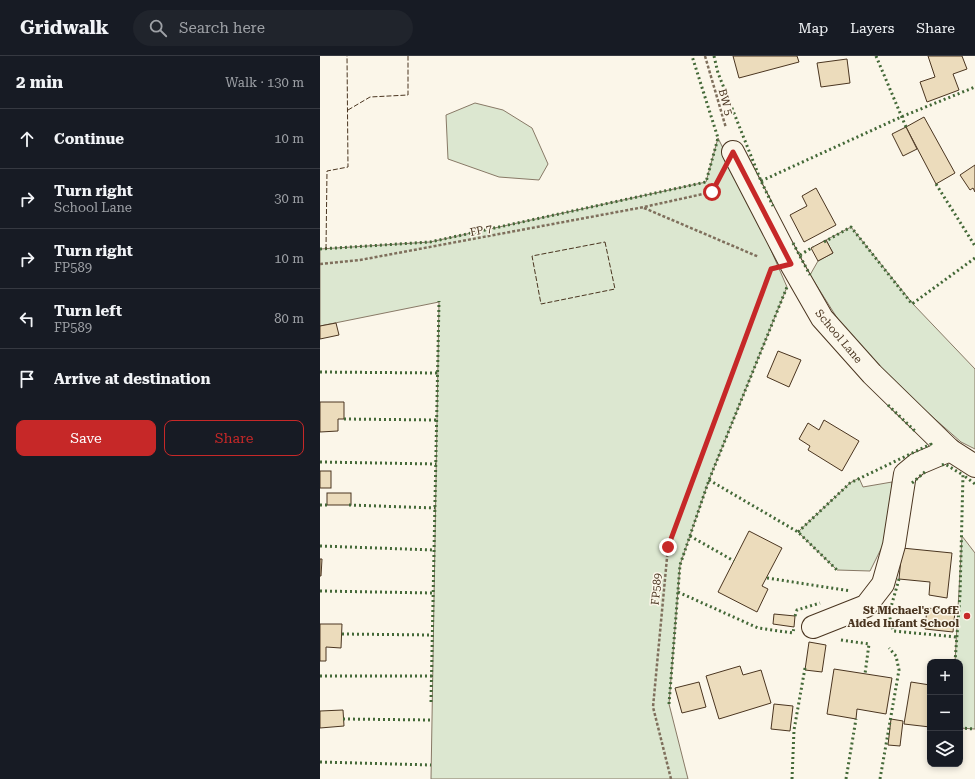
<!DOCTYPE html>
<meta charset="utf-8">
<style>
body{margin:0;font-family:"Roboto Serif",serif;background:#20242c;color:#f1f3f6}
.controls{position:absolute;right:12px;bottom:12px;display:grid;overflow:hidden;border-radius:8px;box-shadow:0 2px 6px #0003}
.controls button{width:36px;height:36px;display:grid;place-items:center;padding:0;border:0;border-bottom:1px solid #363941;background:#171b24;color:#f1f3f6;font:20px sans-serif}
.stop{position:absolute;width:12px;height:12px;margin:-9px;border:3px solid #c62828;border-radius:50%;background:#fff}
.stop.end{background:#c62828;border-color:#fff;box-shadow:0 1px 4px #0008}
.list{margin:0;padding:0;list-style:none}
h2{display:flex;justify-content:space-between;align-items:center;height:52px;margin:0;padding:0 16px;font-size:17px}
h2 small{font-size:13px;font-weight:400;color:#9ea1a6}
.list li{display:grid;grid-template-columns:26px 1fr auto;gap:12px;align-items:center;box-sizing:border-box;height:60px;padding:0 16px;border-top:1px solid #363941}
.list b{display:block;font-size:15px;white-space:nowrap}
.list p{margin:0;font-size:13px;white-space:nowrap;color:#9ea1a6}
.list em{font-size:13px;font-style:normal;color:#9ea1a6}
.actions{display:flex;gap:8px;padding:12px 16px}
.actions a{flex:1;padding:9px 0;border:1px solid #c62828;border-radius:8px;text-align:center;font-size:14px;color:#c62828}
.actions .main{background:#c62828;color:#fff}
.icon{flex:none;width:22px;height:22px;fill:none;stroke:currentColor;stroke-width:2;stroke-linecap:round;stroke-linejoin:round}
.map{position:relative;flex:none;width:655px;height:723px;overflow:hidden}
header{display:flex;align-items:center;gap:24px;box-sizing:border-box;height:56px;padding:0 20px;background:#171b24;border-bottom:1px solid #363941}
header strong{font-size:19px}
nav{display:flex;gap:22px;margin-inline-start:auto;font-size:14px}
.search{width:280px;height:36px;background:#20242c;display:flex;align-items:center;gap:10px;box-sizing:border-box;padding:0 14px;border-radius:22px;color:#9ea1a6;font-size:15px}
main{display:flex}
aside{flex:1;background:#171b24}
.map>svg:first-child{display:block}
.green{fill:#dce7d0;stroke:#887966}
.building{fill:#ecdcbc;stroke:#4a3520}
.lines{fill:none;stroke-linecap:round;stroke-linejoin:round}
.minor-casing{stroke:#4a3520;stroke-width:24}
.path{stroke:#7f6f5c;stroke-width:2.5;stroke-dasharray:3 2;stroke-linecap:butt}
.minor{stroke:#fbf6e9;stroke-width:22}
.hedge{stroke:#436837;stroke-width:3;stroke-dasharray:2 3;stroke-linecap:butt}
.fence{stroke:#4a3520;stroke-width:1;stroke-dasharray:5 2;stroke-linecap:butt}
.route{stroke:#c62828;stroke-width:5}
.poi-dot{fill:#c62828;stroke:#fbf6e9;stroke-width:1.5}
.labels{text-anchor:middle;stroke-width:3;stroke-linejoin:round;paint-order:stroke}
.street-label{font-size:11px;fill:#4a3520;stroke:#fbf6e9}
.poi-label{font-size:11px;font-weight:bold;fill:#4a3520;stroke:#fbf6e9;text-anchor:end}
</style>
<header>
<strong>Gridwalk</strong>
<div class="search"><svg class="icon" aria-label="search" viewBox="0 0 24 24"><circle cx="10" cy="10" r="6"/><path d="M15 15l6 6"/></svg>Search here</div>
<nav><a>Map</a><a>Layers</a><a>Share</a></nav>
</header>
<main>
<aside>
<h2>2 min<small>Walk · 130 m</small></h2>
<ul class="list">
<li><svg class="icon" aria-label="ahead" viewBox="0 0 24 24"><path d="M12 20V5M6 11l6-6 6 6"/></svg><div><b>Continue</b></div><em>10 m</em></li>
<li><svg class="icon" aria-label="right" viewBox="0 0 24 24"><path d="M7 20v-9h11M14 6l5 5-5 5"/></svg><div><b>Turn right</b><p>School Lane</p></div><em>30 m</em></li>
<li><svg class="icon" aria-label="right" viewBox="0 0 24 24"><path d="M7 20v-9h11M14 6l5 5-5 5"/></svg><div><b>Turn right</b><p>FP589</p></div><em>10 m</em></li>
<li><svg class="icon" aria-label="left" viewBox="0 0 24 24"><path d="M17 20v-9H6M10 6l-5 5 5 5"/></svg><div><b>Turn left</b><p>FP589</p></div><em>80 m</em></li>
<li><svg class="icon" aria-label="arrive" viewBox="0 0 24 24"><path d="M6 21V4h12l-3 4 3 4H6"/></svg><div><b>Arrive at destination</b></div></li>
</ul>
<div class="actions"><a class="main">Save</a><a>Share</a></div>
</aside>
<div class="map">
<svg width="655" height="723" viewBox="0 0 655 723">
<rect width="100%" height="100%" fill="#fbf6e9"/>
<g class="green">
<path d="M 155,47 L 183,54 L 212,72 L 228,108 L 219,124 L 179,121 L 128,103 L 126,59 Z"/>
<path d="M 398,82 L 434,155 L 467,231 L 389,424 L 360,509 L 349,648 L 368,723 L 111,723 L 119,246 L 0,270 L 0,193 L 110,186 L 386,126 Z"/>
<path d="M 531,171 L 593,248 L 655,313 L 655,393 L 641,386 L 574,327 L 519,265 L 490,219 L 498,205 L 513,197 L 506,184 Z"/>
<path d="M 539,422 L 543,431 L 572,426 L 572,453 L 566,483 L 550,515 L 517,514 L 478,476 L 530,427 Z"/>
<path d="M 642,480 L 655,497 L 655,673 L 640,672 L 640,606 L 635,606 Z"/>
</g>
<g class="building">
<path d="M 413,0 L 477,0 L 479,6 L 419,22 Z"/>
<path d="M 608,0 L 642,0 L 647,13 L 633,18 L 639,34 L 607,46 L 600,26 L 615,21 Z"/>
<path d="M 527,3 L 530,27 L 501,31 L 497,7 Z"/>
<path d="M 604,61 L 635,117 L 616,128 L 586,71 Z"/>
<path d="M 586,71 L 597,93 L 583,100 L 572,78 Z"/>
<path d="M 655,109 L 655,136 L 653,132 L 650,134 L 640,119 Z"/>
<path d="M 496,132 L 516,169 L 484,186 L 470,159 L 487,150 L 482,140 Z"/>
<path d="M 506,184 L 513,197 L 498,205 L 491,192 Z"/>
<path d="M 16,267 L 19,279 L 0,283 L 0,270 Z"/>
<path d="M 458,295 L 481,304 L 469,331 L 447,321 Z"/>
<path d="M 0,346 L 24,346 L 24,363 L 18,363 L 18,375 L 0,376 Z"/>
<path d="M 504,364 L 539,385 L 522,415 L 488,394 L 490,390 L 479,383 L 488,367 L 499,374 Z"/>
<rect x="0" y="415" width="11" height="17"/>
<rect x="7" y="437" width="24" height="12"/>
<path d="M 429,475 L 462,492 L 442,530 L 448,533 L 437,556 L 398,536 Z"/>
<path d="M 582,492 L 632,497 L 627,542 L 609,539 L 610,526 L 579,523 Z"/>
<path d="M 0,503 L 2,503 L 1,520 L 0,520 Z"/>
<path d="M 607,552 L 635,555 L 633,576 L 605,573 Z"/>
<path d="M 454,558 L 475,560 L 474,571 L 453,568 Z"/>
<path d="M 0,568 L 22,568 L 21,592 L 6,591 L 6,605 L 0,605 Z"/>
<path d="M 489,586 L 506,589 L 502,616 L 485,614 Z"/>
<path d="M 420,610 L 423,619 L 441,614 L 451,647 L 399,663 L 386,620 Z"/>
<path d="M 514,613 L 572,622 L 566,658 L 537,653 L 536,663 L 507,658 Z"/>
<path d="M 379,626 L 386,651 L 362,657 L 355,632 Z"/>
<path d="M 591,626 L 610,629 L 610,671 L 584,668 Z"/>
<path d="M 454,648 L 473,650 L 470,675 L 451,673 Z"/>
<path d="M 23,654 L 24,670 L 0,672 L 0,655 Z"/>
<path d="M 571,663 L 583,665 L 580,690 L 568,689 Z"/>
</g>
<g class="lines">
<g class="minor-casing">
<g id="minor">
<path d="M 413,96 L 471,208 L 502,262 L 552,318 L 630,394 L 655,410"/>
<path d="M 493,571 L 546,550 L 563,528 L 574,489 L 585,418 L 597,408 L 630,394"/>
</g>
</g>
<g class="path">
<path d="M 385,0 L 406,72"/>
<path d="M 324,152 L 439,201"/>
<path d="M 0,208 L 40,204 L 324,151 L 392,136 L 399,123"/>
<path d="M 351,723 L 333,651 L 348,491 L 449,219"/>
</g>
<use href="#minor" class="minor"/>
<g class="hedge">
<path d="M 394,0 L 398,17 L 441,125 L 453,150"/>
<path d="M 556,0 L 586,71"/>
<path d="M 441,125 L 581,61 L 655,31"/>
<path d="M 616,128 L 655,190"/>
<path d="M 504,186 L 531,171 L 592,248 L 655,202"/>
<path d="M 473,187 L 490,219"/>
<path d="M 0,193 L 110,186 L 386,126 L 398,82 L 372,0"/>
<path d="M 480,199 L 493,191"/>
<path d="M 0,316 L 118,317"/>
<path d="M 568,349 L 595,375"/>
<path d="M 24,363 L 116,364"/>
<path d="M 0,406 L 116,408"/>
<path d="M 622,409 L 625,408 L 643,419"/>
<path d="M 389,424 L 478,476 L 517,514"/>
<path d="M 592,427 L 606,415"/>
<path d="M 0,449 L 9,449"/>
<path d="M 29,449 L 115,452"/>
<path d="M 478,476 L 530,427 L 611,388 L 610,387"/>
<path d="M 370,480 L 414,505"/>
<path d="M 0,490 L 114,494"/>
<path d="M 447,522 L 531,535"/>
<path d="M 579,523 L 569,558 L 573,575 L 637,581"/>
<path d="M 0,535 L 113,537"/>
<path d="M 358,536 L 438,572 L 473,577 L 474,571"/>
<path d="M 475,560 L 477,554 L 500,547"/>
<path d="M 22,578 L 112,579"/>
<path d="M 521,584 L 549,588 L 545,618"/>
<path d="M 635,606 L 640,539 L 643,419 L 655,428"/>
<path d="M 0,620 L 112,620"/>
<path d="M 111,646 L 119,245"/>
<path d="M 349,648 L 360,509 L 389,424 L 467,231"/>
<path d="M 23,663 L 111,664"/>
<path d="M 640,672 L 655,673"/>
<path d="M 0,706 L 111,709"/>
<path d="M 472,723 L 474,674 L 485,612"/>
<path d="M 526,723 L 536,663"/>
<path d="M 560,723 L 579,614 L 576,600 L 569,592"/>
</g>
<g class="fence">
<path d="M 28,54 L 50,41 L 88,39 L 88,0"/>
<path d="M 285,186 L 295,233 L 221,248 L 212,200 Z"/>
<path d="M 6,193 L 7,115 L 28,111 L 27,0"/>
</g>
</g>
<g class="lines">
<path class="route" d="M 348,491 L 451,213 L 471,208 L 413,96 L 392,136"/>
</g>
<circle class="poi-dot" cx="647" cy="560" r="4"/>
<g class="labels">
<g class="street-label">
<text transform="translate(406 46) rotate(74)" y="4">BW 5</text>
<text transform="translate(161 174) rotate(-11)" y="4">FP 7</text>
<text transform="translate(519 280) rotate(50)" y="4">School Lane</text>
<text transform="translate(336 533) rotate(-85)" y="4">FP589</text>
</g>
<g class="poi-label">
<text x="639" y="558">St Michael's CofE<tspan x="639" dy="13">Aided Infant School</tspan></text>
</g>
</g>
</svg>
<div class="controls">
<button>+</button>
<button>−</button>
<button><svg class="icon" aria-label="layers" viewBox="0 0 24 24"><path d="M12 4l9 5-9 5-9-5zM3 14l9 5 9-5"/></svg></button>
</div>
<div class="stop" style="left:392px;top:136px"></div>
<div class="stop end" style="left:348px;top:491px"></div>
</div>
</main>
